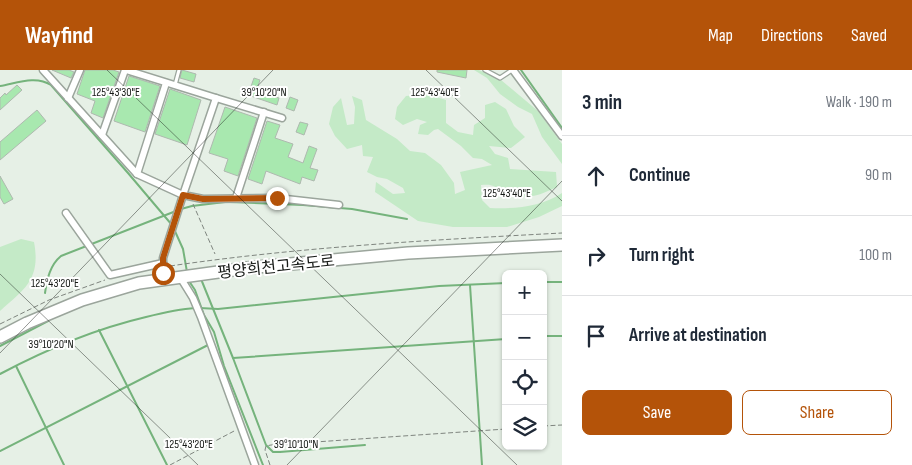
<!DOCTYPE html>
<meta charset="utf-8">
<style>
body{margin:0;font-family:"Sofia Sans Condensed","Noto Sans KR",sans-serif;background:#f6f6f7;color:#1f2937}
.controls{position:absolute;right:15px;bottom:15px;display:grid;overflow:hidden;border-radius:8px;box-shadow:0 1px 4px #0004}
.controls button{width:45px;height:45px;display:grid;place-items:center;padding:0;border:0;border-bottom:1px solid #e0e1e3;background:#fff;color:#1f2937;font:25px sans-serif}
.stop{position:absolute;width:15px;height:15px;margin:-11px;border:4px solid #b45309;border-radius:50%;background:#fff}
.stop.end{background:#b45309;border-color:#fff;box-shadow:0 1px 5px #0008}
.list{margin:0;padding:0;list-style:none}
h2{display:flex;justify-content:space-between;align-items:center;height:65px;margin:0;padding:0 20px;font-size:21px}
h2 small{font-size:16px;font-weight:400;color:#747a83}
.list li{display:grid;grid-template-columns:32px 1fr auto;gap:15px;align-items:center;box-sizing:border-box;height:80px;padding:0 20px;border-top:1px solid #e0e1e3}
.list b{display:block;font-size:19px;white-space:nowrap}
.list em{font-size:16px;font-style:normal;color:#747a83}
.actions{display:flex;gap:10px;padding:15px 20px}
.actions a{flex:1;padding:11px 0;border:1px solid #b45309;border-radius:8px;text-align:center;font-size:18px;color:#b45309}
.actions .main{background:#b45309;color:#fff}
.icon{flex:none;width:28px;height:28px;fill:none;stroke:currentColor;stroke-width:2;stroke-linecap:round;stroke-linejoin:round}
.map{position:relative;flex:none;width:562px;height:395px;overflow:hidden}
header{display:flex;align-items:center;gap:30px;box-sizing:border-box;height:70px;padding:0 25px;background:#b45309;color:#fff}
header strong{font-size:24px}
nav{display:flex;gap:28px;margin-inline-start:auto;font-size:18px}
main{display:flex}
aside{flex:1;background:#fff}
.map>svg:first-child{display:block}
.green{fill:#c4eac7}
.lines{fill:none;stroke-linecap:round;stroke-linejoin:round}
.stream{stroke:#75b37c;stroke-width:2}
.building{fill:#a8e8af;stroke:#aeb9af}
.service-casing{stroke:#9ba59c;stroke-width:5.5}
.minor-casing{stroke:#9ba59c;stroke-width:9}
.motorway-casing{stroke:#9ba59c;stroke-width:14}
.path{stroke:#7f857f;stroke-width:1;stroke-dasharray:5 2.5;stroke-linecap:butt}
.service{stroke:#fff;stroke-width:3}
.minor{stroke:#fff;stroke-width:6}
.motorway{stroke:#fff;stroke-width:11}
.route{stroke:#b45309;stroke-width:6}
.ticks{fill:none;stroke:#171a17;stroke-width:1;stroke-opacity:0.45}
.labels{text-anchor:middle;stroke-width:4;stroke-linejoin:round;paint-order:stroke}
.street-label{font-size:16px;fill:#171a17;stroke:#fff}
.ticks-label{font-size:12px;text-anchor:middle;fill:#171a17;stroke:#fff;stroke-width:4;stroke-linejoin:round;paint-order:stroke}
</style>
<header>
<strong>Wayfind</strong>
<nav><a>Map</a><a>Directions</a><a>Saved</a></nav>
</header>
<main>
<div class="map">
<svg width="562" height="395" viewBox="0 0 562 395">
<rect width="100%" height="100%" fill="#e6f0e6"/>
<g class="green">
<path d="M 474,0 L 479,0 L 501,10 L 538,41 L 562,74 L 562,94 L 542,67 L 532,44 L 518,37 L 500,24 L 487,8 Z"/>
<path d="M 426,24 L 446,30 L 446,53 L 458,62 L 473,65 L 474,55 L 485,48 L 485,35 L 495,32 L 506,39 L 514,56 L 525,67 L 511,78 L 489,76 L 495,84 L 508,88 L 510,99 L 556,102 L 557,117 C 535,127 526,131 503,121 C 492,116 494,114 481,115 L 482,130 L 490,138 C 515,139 541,137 562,123 L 562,136 L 539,147 L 507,157 L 453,157 L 418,151 L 375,122 L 376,112 L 393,124 L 405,123 L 403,118 L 387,109 L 377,107 L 367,102 L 373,87 L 363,86 L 362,75 L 347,79 L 335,66 L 329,54 L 333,37 L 341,28 L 347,55 L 354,54 L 355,37 L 352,26 L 362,30 L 366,50 L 397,69 L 410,81 L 425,83 L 441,95 L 454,113 L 455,124 L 465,120 L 460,102 L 492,95 L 482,89 L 473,88 L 461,76 L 438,59 L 434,60 L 428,65 L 418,64 L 420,55 L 427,52 L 417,49 L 403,55 L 395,49 L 397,37 L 406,26 Z"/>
<path d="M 21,169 L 34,172 C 41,209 25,219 0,241 L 0,177 Z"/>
</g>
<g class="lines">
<g class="stream">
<path d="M 521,0 L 562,58"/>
<path d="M 0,16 C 17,13 36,5 51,15 L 128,103 L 172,155"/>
<path d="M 230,132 L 303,135 L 352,139 L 407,149"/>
<path d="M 181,139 L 192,136 L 225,132"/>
<path d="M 174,159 L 183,179 L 187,202"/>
<path d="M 201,209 L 233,288 L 266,375 L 273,382 L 280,382 L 365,375"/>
<path d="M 189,211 L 195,220 L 204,245 L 214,262 L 224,296 L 263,395"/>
<path d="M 543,212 L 562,212"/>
<path d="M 470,215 L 482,395"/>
<path d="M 45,223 C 47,209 50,195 61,186 L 176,141"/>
<path d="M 200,238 L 218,239 L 439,216 L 506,213"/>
<path d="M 99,260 L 167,395"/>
<path d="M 543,266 L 562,266"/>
<path d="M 0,276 L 48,251"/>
<path d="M 233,288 L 506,269"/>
<path d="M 16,296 L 64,395"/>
<path d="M 0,304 C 47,279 95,259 146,247 C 162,243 179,239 195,238"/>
<path d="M 0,381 L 208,275"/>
</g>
</g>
<g class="building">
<path d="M 52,0 L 69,0 L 74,2 L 71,8 Z"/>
<path d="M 85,0 L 113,0 L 119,2 L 103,48 L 91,43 L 95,31 L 77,24 Z"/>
<path d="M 182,0 L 196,4 L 194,12 L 180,8 Z"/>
<path d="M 437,0 L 467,0 L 466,8 L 437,2 Z"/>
<path d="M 129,6 L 160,16 L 145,62 L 114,51 Z"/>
<path d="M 254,8 L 260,10 L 256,22 L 279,28 L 277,35 L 248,25 Z"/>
<path d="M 17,15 L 22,20 L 0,40 L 0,28 L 5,23 L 6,25 Z"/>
<path d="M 170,19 L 201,30 L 187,75 L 155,64 Z"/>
<path d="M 290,27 L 298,30 L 294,41 L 286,38 Z"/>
<path d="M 225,37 L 257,48 L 238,106 L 224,101 L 228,89 L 209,83 Z"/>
<path d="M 37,40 L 46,51 L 0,90 L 0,72 Z"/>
<path d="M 267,51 L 280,55 L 275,68 L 293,74 L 288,87 L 303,93 L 309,76 L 317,79 L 310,98 L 318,100 L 314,111 L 302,107 L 300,114 L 266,101 L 262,114 L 248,109 Z"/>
<path d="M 300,52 L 308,54 L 304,65 L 296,62 Z"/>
<path d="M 0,106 L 13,129 L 4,134 L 0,127 Z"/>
</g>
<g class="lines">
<g class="service-casing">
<g id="service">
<path d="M 485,0 L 500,8 L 512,0"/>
<path d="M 175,15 L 179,0"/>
</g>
</g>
<g class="minor-casing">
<g id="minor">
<path d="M 43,0 L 137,104 L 183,125 L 163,188 L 163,203"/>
<path d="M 126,0 L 216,28 L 183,125 L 203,129 L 277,128 L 339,135"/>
<path d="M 513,0 L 562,66"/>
<path d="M 68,28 L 80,0"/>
<path d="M 216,28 L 282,48"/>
<path d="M 102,65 L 125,0"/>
<path d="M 137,104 L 166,13"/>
<path d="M 236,128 L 264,42"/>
<path d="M 66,143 L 110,205 L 163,193"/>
<path d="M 180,207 L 193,228 L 201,247 L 255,395"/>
</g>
</g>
<g class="motorway-casing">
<path id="motorway" d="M 0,267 L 27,253 L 82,230 L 139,213 L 247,198 L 408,183 L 562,175"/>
</g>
<g class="path">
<path d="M 193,134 L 215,184"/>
<path d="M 170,196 C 300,177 431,170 562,163"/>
<path d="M 0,254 L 49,230 L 105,210"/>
<path d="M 543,356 L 562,355"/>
<path d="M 170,395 L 236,360"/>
<path d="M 270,395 L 265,380 L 266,376 L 271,375 L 506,359"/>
</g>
<use href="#service" class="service"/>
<use href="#minor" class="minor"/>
<use href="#motorway" class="motorway"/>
</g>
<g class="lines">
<path class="route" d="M 163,203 L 163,188 L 183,125 L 203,129 L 277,128"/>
</g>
<path class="ticks" d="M 107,0 L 517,395M 426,0 L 562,131M 0,204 L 198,395M 0,283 L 273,0M 287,395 L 562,111"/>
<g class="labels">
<g class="street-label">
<text transform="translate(276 196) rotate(-6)" y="6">평양희천고속도로</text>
</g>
</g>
<g class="ticks-label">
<text x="116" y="26">125°43'30"E</text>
<text x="435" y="26">125°43'40"E</text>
<text x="264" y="26">39°10'20"N</text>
<text x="507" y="127">125°43'40"E</text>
<text x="55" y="217">125°43'20"E</text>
<text x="51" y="278">39°10'20"N</text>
<text x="296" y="378">39°10'10"N</text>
<text x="189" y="378">125°43'20"E</text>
</g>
</svg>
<div class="controls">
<button>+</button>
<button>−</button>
<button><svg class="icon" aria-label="locate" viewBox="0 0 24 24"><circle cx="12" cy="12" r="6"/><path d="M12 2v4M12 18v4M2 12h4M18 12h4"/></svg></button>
<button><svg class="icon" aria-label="layers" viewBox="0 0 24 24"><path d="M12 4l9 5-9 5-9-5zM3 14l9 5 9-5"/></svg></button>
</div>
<div class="stop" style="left:163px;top:203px"></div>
<div class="stop end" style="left:277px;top:128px"></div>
</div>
<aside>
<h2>3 min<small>Walk · 190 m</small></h2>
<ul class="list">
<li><svg class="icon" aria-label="ahead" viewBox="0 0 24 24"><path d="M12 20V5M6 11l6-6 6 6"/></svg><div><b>Continue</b></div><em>90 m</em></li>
<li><svg class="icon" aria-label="right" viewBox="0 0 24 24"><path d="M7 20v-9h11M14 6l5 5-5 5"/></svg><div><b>Turn right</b></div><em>100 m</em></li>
<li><svg class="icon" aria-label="arrive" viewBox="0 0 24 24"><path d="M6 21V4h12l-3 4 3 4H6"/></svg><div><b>Arrive at destination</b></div></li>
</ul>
<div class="actions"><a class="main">Save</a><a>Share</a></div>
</aside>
</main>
